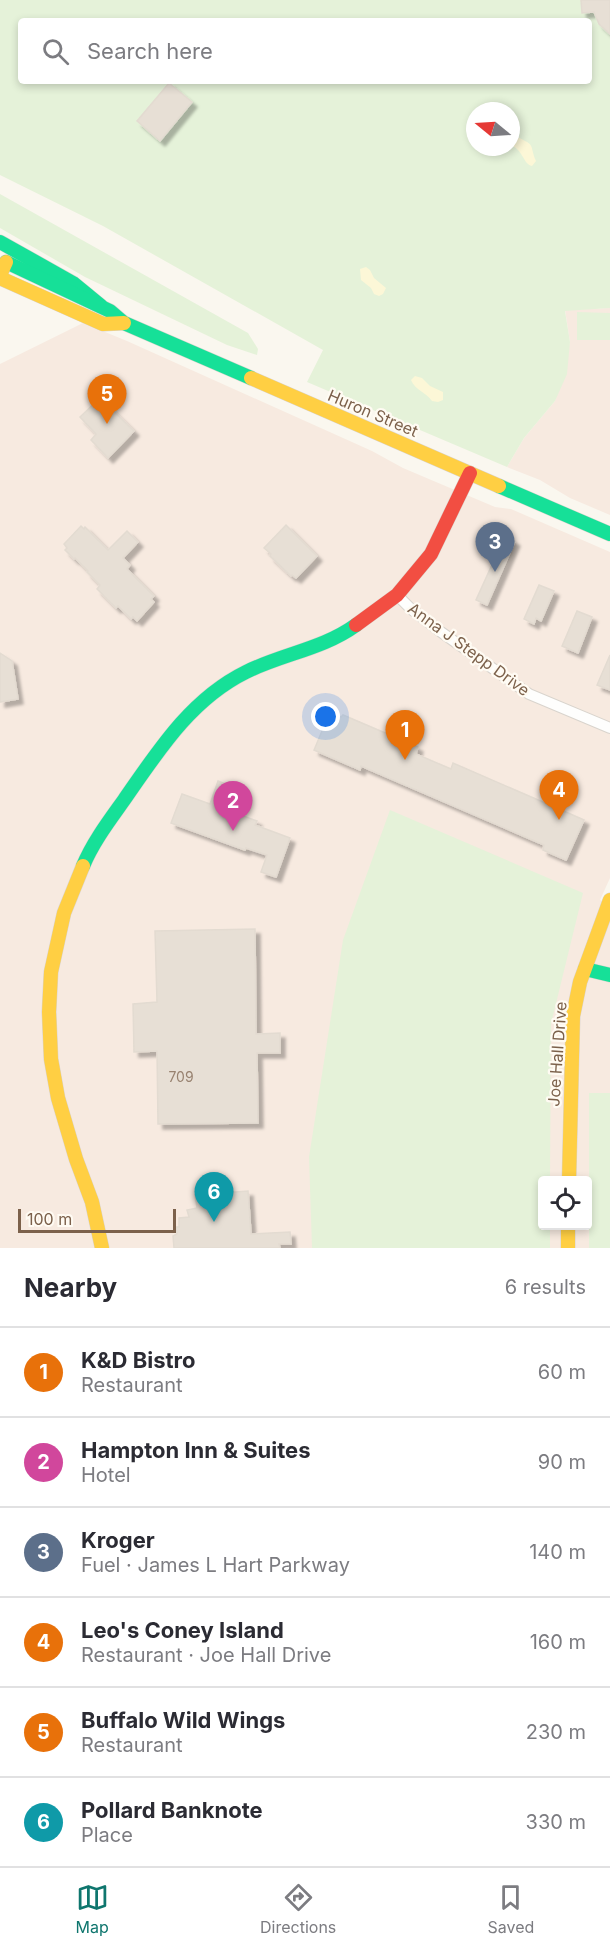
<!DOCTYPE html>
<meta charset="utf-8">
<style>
body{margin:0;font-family:Inter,sans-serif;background:#f2f2f3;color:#2b2b33}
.controls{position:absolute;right:18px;bottom:18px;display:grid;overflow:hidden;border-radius:6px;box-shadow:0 3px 9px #0003}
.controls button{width:54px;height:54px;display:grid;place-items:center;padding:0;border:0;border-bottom:2px solid #e1e1e2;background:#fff;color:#2b2b33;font:30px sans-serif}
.compass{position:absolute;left:466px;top:102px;width:54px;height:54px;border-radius:50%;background:#fff;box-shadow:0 3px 9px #0003;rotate:288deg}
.scale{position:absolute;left:18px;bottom:15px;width:158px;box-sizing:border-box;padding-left:6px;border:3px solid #7c614b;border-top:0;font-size:16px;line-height:21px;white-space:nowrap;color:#7c614b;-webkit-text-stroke:4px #fffbf3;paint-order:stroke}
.you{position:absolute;left:326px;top:717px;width:21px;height:21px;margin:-15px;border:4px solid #fff;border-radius:50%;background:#1a73e8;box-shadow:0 0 0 9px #1a73e833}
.badge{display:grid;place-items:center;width:39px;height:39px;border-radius:50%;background:#0f766e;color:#fff;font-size:20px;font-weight:700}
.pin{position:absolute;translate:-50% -50px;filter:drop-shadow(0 2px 3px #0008)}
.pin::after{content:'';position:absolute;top:32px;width:21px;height:18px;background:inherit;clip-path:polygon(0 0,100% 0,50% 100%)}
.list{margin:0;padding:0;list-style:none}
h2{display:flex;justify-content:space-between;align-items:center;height:78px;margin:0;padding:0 24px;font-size:26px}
h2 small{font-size:20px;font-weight:400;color:#7c7c81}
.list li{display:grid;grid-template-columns:39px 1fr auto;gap:18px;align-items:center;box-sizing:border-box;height:90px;padding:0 24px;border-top:2px solid #e1e1e2}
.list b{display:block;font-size:22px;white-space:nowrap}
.list p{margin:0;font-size:20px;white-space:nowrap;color:#7c7c81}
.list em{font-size:20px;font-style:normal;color:#7c7c81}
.icon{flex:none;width:33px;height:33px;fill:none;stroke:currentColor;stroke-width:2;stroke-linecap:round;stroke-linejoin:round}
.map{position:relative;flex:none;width:610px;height:1248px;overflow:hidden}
.search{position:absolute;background:#fff;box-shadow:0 3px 9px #0003;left:18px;right:18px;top:18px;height:66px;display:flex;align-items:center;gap:15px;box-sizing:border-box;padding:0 21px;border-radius:6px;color:#7c7c81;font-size:22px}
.sheet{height:618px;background:#fff}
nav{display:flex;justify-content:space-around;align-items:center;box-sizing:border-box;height:84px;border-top:2px solid #e1e1e2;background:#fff;font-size:16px;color:#7c7c81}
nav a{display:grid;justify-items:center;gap:3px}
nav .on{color:#0f766e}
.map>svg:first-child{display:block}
.commercial{fill:#f7eae0;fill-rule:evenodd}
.green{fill:#e5f2d9;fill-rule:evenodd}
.sand{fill:#fcf7d7}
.building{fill:#e7dfd5;stroke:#e3dbd1;stroke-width:1.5;filter:url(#shadow)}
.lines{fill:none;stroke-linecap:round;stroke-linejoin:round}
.street-casing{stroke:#d9d4cd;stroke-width:12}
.fast-casing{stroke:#dad4cd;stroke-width:15}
.slow-casing{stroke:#dad4cd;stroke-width:15}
.jam-casing{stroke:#dad4cd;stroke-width:15}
.street{stroke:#fefefd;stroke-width:10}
.fast{stroke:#16e098;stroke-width:14}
.slow{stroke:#ffcf43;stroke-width:14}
.jam{stroke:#f24e42;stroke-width:14}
.labels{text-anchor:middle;stroke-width:4.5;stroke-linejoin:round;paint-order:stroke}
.number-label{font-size:14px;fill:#988270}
.street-label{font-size:16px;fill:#7c614b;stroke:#fffbf3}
</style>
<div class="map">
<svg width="610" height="1248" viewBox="0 0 610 1248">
<defs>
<filter id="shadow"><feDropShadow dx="5" dy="5" stdDeviation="1.5" flood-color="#0004"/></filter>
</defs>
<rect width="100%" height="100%" fill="#faf7ef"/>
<g class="commercial">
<path d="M 610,308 L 610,515 L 570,498 L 540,480 L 507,467 L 524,438 L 555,401 L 570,342 L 565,310 Z"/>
<path d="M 83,323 L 127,341 L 372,451 L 403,468 L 495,507 L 511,509 L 610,552 L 610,878 L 600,900 L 610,905 L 610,1248 L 0,1248 L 0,364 ZM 542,1180 L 588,1180 L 588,1226 L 542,1226 Z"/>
</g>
<g class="green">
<path d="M 0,0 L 610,0 L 610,308 L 565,311 L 570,342 L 567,374 L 555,401 L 524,438 L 507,467 L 307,382 L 323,350 L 103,226 L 0,175 ZM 21,21 L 589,21 L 589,81 L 21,81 ZM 475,111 L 511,111 L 511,147 L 475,147 Z"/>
<path d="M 0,194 L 248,333 L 258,349 L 257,355 L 227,345 L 85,277 L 0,228 Z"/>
<path d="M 577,312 L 610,313 L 610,340 L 577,340 Z"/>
<path d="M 390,810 L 583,893 L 551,1024 L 550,1180 L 542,1180 L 542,1226 L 550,1226 L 550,1248 L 312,1248 L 309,1157 L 343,940 Z"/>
<rect x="589" y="1093" width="21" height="155"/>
</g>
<g class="sand">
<path d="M 517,137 C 537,146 529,145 536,161 L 532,166 C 523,164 524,151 511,145 L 511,139 Z"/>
<path d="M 366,267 L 370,270 L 374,278 L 386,288 L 383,294 L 379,296 L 374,294 L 371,288 L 361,280 L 360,269 Z"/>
<path d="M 415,376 L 422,378 L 430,386 L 443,392 L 443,400 L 438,402 L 432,401 C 427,393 415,390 411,380 Z"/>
</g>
<g class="building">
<path d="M 581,0 L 610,0 L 610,34 L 599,24 L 594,12 L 582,13 Z"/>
<path d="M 169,83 L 192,102 L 160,141 L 137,121 Z"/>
<path d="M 100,398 L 134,431 L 108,458 L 91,440 L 96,434 L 80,417 Z"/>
<path d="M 286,525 L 317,556 L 296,578 L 292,575 L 291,576 L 270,556 L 271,554 L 264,548 Z"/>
<path d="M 81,526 L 84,529 L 85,527 L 108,550 L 127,531 L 138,542 L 123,558 L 130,565 L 127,569 L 154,596 L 151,599 L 154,602 L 137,621 L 133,617 L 131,619 L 118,606 L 116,608 L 97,589 L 100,585 L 87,572 L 88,571 L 75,558 L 74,559 L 65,550 L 67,548 L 64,544 Z"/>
<path d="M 505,536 L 515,541 L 487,605 L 476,600 Z"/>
<path d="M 539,585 L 554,591 L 541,621 L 536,618 L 534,624 L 524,619 Z"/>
<path d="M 577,611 L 592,617 L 578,653 L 562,646 Z"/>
<path d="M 0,653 L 12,661 L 18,699 L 0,702 Z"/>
<path d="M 610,655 L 610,690 L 597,685 Z"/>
<path d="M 330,712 L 341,717 L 343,715 L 418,747 L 416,754 L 451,769 L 453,763 L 584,820 L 566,860 L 543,850 L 544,845 L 361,766 L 360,770 L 314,750 Z"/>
<path d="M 218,781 L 236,788 L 227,810 L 257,821 L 255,825 L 290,838 L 276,877 L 261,872 L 267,855 L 246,848 L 245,850 L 171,823 L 182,794 L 210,804 Z"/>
<path d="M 255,929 L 256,1034 L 280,1033 L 280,1053 L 257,1053 L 258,1123 L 158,1124 L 157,1051 L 134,1052 L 133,1004 L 157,1002 L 155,931 Z"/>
<path d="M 248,1191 L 251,1234 L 290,1232 L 291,1244 L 279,1244 L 280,1248 L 174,1248 L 173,1236 L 177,1234 L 176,1227 L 179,1227 L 179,1218 L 189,1217 L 187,1210 L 197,1208 L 195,1195 Z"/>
</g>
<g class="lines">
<g class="street-casing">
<path id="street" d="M 397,595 L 411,609 L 441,632 L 529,694 L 610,728"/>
</g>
<g class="fast-casing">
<g id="fast">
<path d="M 0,242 L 73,283 L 101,306"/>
<path d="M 6,262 L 110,311 L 124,323 L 251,378"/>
<path d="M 499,486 L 610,534"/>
<path d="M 83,866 C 93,842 109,821 124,800 C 158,751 191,699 246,672 C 282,654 323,649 356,625"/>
<path d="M 585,969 L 610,975"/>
</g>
</g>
<g class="slow-casing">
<g id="slow">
<path d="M 0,275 L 6,262"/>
<path d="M 0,278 L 103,324 L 124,323"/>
<path d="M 251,378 L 499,486"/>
<path d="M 83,866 L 64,913 L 51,972 L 49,1012 L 51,1059 L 58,1098 L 76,1159 L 92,1202 L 102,1248"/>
<path d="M 569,1180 L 573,1016 L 580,982 L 610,900"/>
<path d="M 568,1226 L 568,1248"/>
</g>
</g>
<g class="jam-casing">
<path id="jam" d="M 356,625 L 397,595 L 431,554 L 470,473"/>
</g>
<use href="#street" class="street"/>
<use href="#fast" class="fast"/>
<use href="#slow" class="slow"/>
<use href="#jam" class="jam"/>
</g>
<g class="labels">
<g class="number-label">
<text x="181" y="1082">709</text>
</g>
<g class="street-label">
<text transform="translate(373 413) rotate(23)" y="6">Huron Street</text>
<text transform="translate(469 649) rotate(36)" y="6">Anna J Stepp Drive</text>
<text transform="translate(557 1054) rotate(-86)" y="6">Joe Hall Drive</text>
</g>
</g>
</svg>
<div class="controls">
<button><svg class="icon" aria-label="locate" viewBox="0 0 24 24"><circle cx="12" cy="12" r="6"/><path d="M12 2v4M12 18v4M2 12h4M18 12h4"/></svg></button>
</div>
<svg class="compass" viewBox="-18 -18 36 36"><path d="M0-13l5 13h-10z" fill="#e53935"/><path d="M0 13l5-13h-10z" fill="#7c7c81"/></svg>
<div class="scale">100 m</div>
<div class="you"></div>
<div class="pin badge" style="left:405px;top:760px;background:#e8710a">1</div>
<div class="pin badge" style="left:233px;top:831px;background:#d1479c">2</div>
<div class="pin badge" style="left:495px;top:572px;background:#5c6f8a">3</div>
<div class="pin badge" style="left:559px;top:820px;background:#e8710a">4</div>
<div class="pin badge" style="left:107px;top:424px;background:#e8710a">5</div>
<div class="pin badge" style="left:214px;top:1222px;background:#0f9aa8">6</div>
<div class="search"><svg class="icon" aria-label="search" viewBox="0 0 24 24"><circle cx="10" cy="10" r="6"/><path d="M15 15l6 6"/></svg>Search here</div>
</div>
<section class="sheet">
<h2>Nearby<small>6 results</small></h2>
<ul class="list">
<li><span class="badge" style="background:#e8710a">1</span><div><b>K&amp;D Bistro</b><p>Restaurant</p></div><em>60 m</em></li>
<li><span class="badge" style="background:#d1479c">2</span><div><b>Hampton Inn &amp; Suites</b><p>Hotel</p></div><em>90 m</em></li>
<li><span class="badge" style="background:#5c6f8a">3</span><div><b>Kroger</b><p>Fuel · James L Hart Parkway</p></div><em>140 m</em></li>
<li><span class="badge" style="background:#e8710a">4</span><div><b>Leo's Coney Island</b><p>Restaurant · Joe Hall Drive</p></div><em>160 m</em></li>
<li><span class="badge" style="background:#e8710a">5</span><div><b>Buffalo Wild Wings</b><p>Restaurant</p></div><em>230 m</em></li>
<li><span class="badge" style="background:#0f9aa8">6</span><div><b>Pollard Banknote</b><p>Place</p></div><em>330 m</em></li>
</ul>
</section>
<nav>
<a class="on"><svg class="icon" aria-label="map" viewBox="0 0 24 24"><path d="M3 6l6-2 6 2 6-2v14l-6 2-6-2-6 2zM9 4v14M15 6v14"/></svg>Map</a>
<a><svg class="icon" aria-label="directions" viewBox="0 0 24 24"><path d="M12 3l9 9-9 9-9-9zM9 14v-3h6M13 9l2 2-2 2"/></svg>Directions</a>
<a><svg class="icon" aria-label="saved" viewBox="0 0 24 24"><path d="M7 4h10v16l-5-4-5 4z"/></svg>Saved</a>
</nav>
